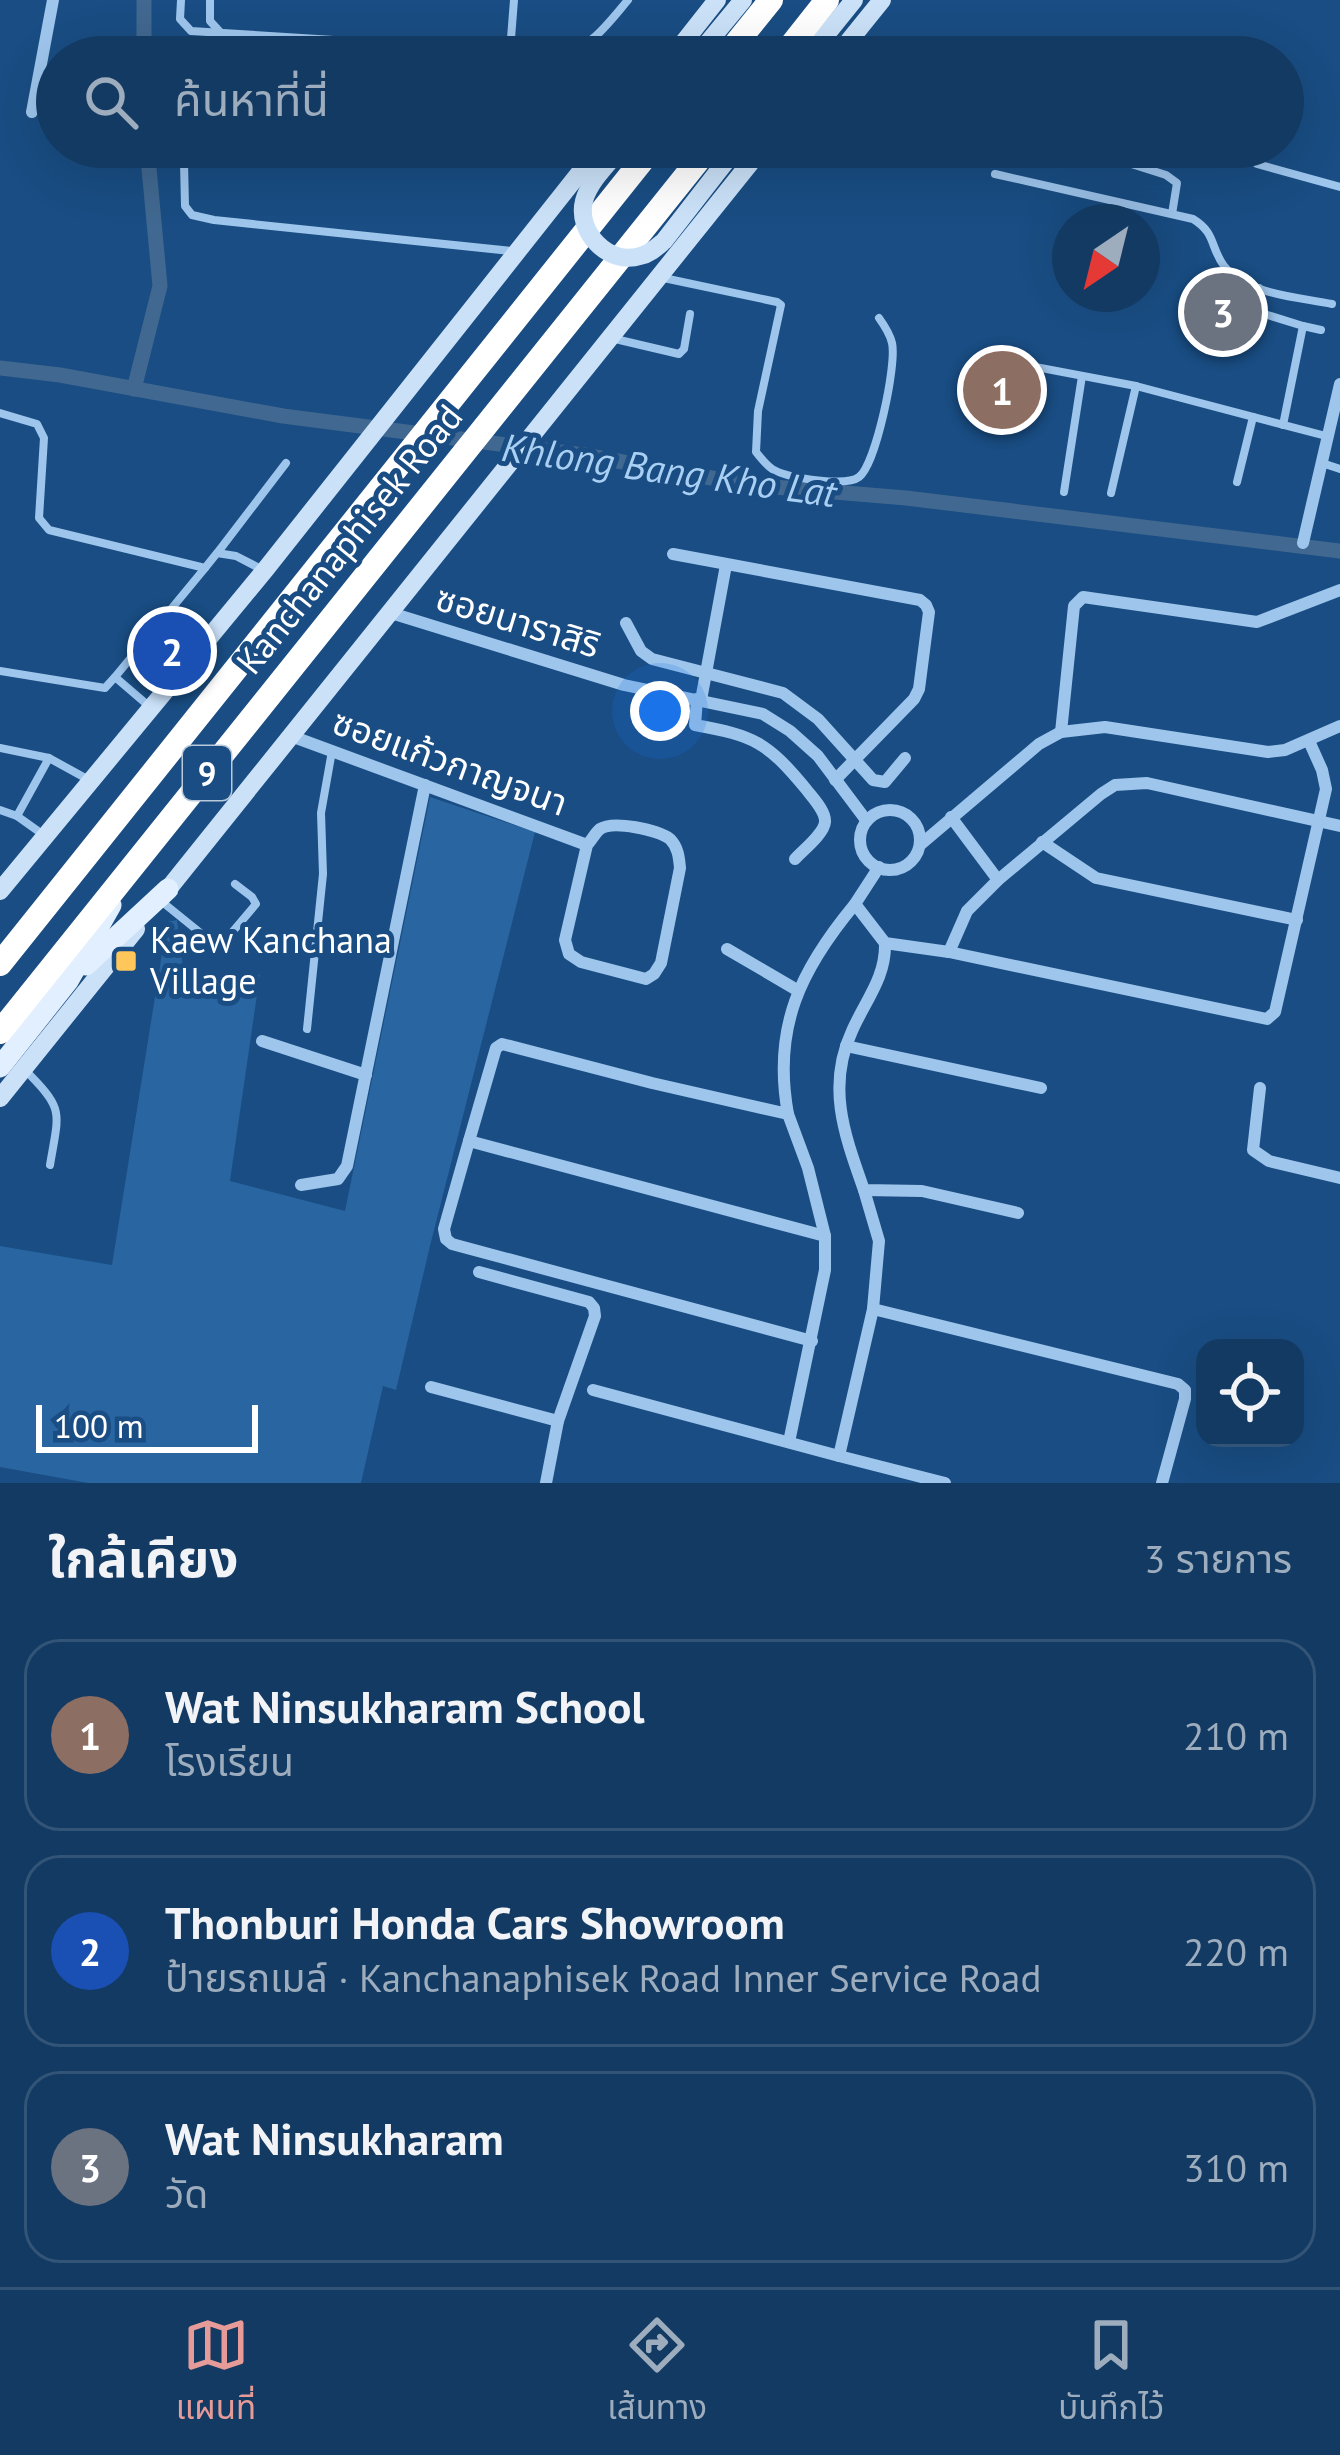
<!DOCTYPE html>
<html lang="th">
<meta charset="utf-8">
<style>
body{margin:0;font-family:"PT Sans","Noto Sans Thai",sans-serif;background:#1c4168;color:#f1f3f6}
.controls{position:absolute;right:36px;bottom:36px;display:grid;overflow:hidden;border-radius:24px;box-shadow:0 12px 48px #0002}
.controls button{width:108px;height:108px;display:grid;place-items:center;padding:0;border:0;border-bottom:3px solid #325477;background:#133a62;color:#f1f3f6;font:60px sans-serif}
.compass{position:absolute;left:1052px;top:204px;width:108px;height:108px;border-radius:50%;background:#133a62;box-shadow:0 12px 48px #0002;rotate:215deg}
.scale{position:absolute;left:36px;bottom:30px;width:222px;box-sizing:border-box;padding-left:12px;border:6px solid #fff;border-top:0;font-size:33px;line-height:42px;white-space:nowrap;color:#fff;-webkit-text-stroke:9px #194d83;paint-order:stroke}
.you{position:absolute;left:660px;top:711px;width:42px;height:42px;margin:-30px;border:9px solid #fff;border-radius:50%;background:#1a73e8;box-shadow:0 0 0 18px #1a73e833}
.badge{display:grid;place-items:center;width:78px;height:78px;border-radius:50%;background:#e69b98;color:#fff;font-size:39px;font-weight:700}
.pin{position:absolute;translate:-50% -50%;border:6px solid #fff;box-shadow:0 3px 12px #0006}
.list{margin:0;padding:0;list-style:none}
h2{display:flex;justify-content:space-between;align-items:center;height:156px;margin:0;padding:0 48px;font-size:51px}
h2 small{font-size:39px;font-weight:400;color:#9dadbe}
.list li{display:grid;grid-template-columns:78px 1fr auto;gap:36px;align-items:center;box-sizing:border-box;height:192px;margin:0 24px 24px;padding:0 24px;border:3px solid #325477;border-radius:36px}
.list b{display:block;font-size:45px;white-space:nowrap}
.list p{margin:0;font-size:39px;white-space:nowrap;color:#9dadbe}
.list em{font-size:39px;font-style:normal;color:#9dadbe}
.icon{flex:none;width:66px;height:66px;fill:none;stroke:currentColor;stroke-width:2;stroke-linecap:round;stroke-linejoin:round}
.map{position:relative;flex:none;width:1340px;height:1483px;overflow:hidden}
.search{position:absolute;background:#133a62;box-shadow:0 12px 48px #0002;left:36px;right:36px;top:36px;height:132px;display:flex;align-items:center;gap:30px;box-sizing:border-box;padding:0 42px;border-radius:66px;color:#9dadbe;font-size:45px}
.sheet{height:804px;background:#133a62}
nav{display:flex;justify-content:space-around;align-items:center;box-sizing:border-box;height:168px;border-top:3px solid #325477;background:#133a62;font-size:33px;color:#9dadbe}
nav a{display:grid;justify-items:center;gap:6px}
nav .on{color:#e69b98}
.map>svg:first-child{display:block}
.green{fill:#2865a1}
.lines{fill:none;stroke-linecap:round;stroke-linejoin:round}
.canal{stroke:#416890;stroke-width:15}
.lane{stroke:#9ec5ec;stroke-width:8}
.street{stroke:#9ec5ec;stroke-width:12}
.secondary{stroke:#cae1f8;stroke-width:18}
.primary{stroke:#e2efff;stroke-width:21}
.highway{stroke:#fff;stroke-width:24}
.secondary-bridge{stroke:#cae1f8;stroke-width:18}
.poi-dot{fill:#ffc659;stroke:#194d83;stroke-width:4.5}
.labels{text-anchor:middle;stroke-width:10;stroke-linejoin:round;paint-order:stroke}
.shield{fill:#194d83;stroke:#bacada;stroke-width:3}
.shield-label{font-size:33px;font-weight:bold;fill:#fff}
.street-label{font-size:36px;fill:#fff;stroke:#194d83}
.poi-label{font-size:36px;fill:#fff;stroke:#194d83;text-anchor:start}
.water-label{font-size:39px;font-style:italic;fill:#a9cff3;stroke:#194d83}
</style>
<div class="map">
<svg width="1340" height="1483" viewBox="0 0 1340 1483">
<rect width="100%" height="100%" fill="#194d83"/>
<path class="green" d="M 430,797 L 535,832 L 430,1246 L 396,1390 L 383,1386 L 361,1483 L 88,1483 L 0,1467 L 0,1246 L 112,1265 L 167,922 L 177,920 L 183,967 L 226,999 L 260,974 L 230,1181 L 345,1211 Z"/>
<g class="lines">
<g class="canal">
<path d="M 144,57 L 144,0"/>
<path d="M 0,368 L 60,375 L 283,416 L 584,455 L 750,485 L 906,498 L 1340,551"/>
<path d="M 134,389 L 160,286 L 147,147"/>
</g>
<g class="lane">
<path d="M 181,0 L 180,19 L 191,31 L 510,51 L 550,57"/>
<path d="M 210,0 L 210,21 L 221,33"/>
<path d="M 510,51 L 514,0"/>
<path d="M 561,57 C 593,45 607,25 628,0"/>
<path d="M 36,97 L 57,101"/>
<path d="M 1122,147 L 1122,157 L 1125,162 L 1166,175 L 1177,183 L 1172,214"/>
<path d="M 184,162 L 185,206 L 192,215 L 214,220 L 511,251"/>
<path d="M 1257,164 L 1340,187"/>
<path d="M 995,174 L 1193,219 C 1216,233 1210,247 1224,266 C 1247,295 1299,297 1332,304"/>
<path d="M 659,277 L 777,302 L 781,305 L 758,411 L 756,452 C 762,459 768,468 776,471 C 791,478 846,487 859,477 C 876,464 897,364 892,343 C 890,334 884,325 879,318"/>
<path d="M 1259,288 L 1256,301 L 1261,313 L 1303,326"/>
<path d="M 611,338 L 679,354 L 684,349 L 690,314"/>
<path d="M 983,357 L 1136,386 L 1326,436"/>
<path d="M 0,413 L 37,424 L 44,438 L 39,518 L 49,530 L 205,568 L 217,553 L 236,556 L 263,570"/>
<path d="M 1283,425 L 1303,326 L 1321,330"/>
<path d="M 1322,463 L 1340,469"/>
<path d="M 1237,482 L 1253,417"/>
<path d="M 1064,492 L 1082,376"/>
<path d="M 1111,493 L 1136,386"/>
<path d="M 218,552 L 286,463"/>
<path d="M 0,671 L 105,688 L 115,677 L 150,707"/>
<path d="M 115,677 L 205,568"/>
<path d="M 0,748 L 49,758 L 89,780"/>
<path d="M 0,810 L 17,816 L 45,836"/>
<path d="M 17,816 L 49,758"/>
<path d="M 161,901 L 208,939 L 223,943 L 256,904 L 252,897 L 235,884"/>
<path d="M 307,1029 L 323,874 L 321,813 L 332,751"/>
<path d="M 25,1070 C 65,1110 59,1111 50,1165"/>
</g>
<g class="street">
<path d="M 32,112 L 53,0"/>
<path d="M 1303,543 L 1340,384"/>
<path d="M 673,554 L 920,600 L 926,605 L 929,612 L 919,689 L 914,699 L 835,780"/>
<path d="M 391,613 L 624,685 L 763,714 L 790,731 L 818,756 L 866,820"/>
<path d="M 626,623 L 641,651 L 652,659 L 783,693 L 818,719 L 873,780 L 885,782 L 905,758"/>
<path d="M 697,699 L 695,725 C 755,736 767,742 806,789 C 812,797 826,811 825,822 C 824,834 803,850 795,859"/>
<path d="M 701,700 L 726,565"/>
<path d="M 1061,732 L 1074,606 L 1083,597 L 1257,622 L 1340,590"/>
<path d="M 291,736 L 587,845 L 565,940 L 569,954 L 581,962 L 646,979 L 654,974 L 661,963 L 680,868 C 679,857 678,847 670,839 C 658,830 613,820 600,829 C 595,833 592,840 587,845"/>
<circle cx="890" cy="840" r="30"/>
<path d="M 951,817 L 998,880"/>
<path d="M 1042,842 L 1096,878 L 1297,920"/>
<path d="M 920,845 L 1039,744 L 1061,732 L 1105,727 L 1268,752 L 1285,750 L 1340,726"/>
<path d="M 879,867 L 855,904 L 885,943 L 949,952 L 1267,1019 L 1275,1012 L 1326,789 L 1322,770 L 1309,741"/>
<path d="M 885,943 C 886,978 865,1001 852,1031 C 826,1087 845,1136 864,1190 L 922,1191 L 1018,1213"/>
<path d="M 727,949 L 797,990"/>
<path d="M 949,952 L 967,911 L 998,880 L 1101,794 L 1115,785 L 1147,783 L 1340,826"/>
<path d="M 262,1041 L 366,1075"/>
<path d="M 846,1046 L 1041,1088"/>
<path d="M 1260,1088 L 1253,1150 L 1269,1161 L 1340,1178"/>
<path d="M 788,1114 L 808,1168 L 825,1236"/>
<path d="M 469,1141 L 444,1229 L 446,1239 L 452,1244 L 812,1341"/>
<path d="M 301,1185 L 338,1179 L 347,1166 L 425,785"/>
<path d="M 864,1190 L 879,1241 L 873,1309 L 1178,1384 L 1185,1390 L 1185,1399 L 1162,1483"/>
<path d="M 479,1272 L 589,1302 L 594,1308 L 595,1316 L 558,1421 L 546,1483"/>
<path d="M 873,1309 L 839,1456 L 945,1483"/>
<path d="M 431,1387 L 558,1421"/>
<path d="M 593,1390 L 839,1456"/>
<path d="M 789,1442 L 825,1270 L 825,1236 L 469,1141 L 496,1048 L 502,1044 L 652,1083 L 788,1114 C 772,1027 801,969 855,904"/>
</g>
<g class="secondary">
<path d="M 672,57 L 717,0"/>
<path d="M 696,57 L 743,0"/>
<path d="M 808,57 L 854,0"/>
<path d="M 836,57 L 882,0"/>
<path d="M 0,891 L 265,570 L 600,147"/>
<path d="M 161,898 L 763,147"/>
<path d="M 0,1098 L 136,929"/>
</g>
<g class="primary">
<path d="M 86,965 L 168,889"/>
<path d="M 0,1067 L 68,981 L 111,905"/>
</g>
<g class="highway">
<path d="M 725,57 L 771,0"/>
<path d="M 782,57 L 827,0"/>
<path d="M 0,964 L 653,147"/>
<path d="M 0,1032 L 709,147"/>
</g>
<path class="secondary-bridge" d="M 622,147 C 609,163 589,181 584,201 C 576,232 609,266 640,256 C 650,254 657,247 664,241 L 737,147"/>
</g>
<rect class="poi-dot" x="114" y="949" width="24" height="24" rx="6"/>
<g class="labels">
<rect class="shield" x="183" y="746" width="48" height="54" rx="9"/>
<g class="shield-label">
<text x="207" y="785">9</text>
</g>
<g class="street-label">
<text transform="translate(349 539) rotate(-51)" y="13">Kanchanaphisek Road</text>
<text transform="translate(518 621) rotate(17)" y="13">ซอยนาราสิริ</text>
<text transform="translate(450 762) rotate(20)" y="13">ซอยแก้วกาญจนา</text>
</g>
<g class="poi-label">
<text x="150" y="953">Kaew Kanchana<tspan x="150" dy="41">Village</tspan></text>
</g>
<g class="water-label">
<text transform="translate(669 470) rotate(8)" y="14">Khlong Bang Kho Lat</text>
</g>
</g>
</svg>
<div class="controls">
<button><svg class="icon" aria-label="locate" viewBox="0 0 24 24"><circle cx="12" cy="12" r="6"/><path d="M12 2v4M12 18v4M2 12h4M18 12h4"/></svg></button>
</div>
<svg class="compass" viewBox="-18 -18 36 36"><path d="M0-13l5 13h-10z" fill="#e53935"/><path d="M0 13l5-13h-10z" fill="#9dadbe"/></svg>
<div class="scale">100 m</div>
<div class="you"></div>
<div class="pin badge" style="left:1002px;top:390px;background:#8d6e63">1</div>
<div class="pin badge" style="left:172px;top:651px;background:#1a4fb4">2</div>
<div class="pin badge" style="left:1223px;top:312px;background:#6b7280">3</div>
<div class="search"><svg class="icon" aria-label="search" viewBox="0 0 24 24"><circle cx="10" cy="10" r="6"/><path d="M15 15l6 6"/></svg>ค้นหาที่นี่</div>
</div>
<section class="sheet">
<h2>ใกล้เคียง<small>3 รายการ</small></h2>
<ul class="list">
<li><span class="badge" style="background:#8d6e63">1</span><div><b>Wat Ninsukharam School</b><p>โรงเรียน</p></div><em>210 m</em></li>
<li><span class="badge" style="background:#1a4fb4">2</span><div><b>Thonburi Honda Cars Showroom</b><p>ป้ายรถเมล์ · Kanchanaphisek Road Inner Service Road</p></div><em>220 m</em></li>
<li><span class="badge" style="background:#6b7280">3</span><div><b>Wat Ninsukharam</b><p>วัด</p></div><em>310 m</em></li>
</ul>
</section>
<nav>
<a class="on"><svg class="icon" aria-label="map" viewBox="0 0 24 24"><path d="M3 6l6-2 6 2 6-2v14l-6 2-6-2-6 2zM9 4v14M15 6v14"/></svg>แผนที่</a>
<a><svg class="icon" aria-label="directions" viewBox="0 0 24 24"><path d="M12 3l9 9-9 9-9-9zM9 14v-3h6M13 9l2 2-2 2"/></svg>เส้นทาง</a>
<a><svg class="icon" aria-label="saved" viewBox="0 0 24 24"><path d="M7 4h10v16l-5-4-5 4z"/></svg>บันทึกไว้</a>
</nav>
